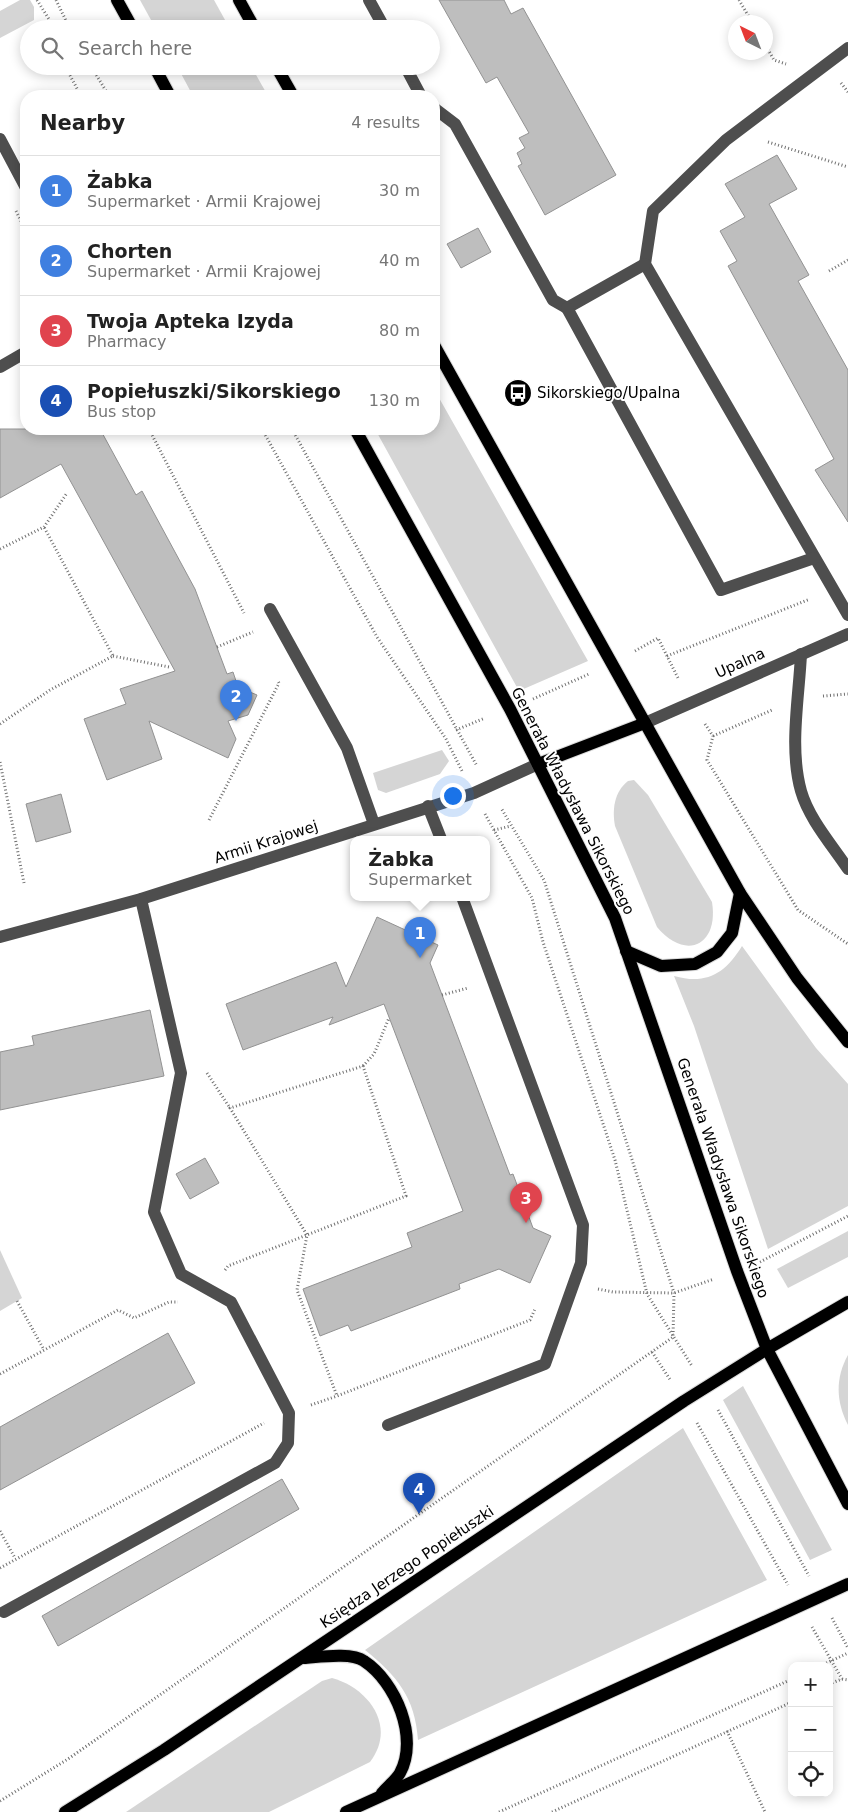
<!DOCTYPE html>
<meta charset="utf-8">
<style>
body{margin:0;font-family:"DejaVu Sans",sans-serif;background:#f6f6f6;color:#222}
.controls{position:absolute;right:15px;bottom:15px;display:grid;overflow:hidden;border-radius:10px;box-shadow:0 2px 12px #0003}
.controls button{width:45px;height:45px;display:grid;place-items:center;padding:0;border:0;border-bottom:1px solid #e0e0e0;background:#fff;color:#222;font:25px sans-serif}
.compass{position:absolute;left:728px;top:15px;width:45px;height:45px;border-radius:50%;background:#fff;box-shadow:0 2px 12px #0003;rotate:318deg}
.you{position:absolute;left:452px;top:795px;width:18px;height:18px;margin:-12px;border:4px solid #fff;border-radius:50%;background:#1a73e8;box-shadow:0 0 0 8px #1a73e833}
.badge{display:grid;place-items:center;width:32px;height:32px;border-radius:50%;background:#7c3aed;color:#fff;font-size:16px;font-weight:700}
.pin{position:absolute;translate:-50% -41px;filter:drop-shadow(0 1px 2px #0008)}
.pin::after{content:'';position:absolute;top:26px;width:18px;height:15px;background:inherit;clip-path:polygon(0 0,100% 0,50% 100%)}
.popup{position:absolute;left:350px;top:836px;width:140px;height:65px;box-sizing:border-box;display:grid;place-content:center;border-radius:10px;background:#fff;filter:drop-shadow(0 1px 4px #0005);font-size:16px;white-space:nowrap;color:#767676}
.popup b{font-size:19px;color:#222}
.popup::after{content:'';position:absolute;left:50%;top:100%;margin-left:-10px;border:10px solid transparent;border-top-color:#fff}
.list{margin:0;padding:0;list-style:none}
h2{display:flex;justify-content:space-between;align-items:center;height:65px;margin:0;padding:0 20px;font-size:21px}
h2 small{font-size:16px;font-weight:400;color:#767676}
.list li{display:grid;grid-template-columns:32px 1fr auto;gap:15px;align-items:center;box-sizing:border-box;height:70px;padding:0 20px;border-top:1px solid #e0e0e0}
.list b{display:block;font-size:19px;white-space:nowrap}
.list p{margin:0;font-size:16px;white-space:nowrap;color:#767676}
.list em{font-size:16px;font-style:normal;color:#767676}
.icon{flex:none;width:28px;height:28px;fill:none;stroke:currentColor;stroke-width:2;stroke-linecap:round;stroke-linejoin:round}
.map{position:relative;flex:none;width:848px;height:1812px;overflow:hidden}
.search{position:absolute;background:#fff;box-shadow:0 2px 12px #0003;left:20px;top:20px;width:420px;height:55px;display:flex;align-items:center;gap:12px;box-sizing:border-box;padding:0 18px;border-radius:28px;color:#767676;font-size:19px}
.panel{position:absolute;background:#fff;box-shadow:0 2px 12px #0003;left:20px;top:90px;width:420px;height:345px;border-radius:20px}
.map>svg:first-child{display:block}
.green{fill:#d5d5d5}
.building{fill:#bebebe;stroke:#929292}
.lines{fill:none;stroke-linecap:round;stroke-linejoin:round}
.major-casing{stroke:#dbdbdb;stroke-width:14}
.path{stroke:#707070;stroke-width:3;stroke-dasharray:1 2.5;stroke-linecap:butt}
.minor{stroke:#4e4e4e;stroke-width:12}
.major{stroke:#000;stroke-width:12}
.labels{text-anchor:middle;stroke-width:4;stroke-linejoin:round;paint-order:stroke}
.poi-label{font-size:15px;fill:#000;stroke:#fff;text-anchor:start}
.street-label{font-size:15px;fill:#000;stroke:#fff}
</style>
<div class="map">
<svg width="848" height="1812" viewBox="0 0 848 1812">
<rect width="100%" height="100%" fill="#fff"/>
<g class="green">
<path d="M 20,0 L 30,0 L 34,7 L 34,20 L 0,38 L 0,11 Z"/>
<path d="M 140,0 L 214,0 L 230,29 L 156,29 Z"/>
<path d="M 177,66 L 251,66 L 268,96 L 193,96 Z"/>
<path d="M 434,389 L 588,661 L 519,691 L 375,429 L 434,429 Z"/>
<path d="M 442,750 L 449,761 L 440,774 L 386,793 L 378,790 L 373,773 Z"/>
<path d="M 634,780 L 648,795 L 712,902 C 719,946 685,961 657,927 L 615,826 C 612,810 614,792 628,781 Z"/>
<path d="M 742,946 L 816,1048 L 848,1084 L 848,1206 L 768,1249 L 694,1026 L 674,976 C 706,985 725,974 742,946 Z"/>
<path d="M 848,1231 L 848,1257 L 788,1288 L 777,1269 Z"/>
<path d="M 0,1250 L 22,1298 L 0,1311 Z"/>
<path d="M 848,1355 L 848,1425 C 836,1402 835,1378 848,1355 Z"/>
<path d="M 743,1386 L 832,1550 L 810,1560 L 723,1400 Z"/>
<path d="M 683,1428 L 767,1580 L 418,1740 C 415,1697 397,1676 365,1650 Z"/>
<path d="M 332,1678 C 369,1688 397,1727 370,1762 L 269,1812 L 126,1812 L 322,1681 Z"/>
</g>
<g class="building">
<path d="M 439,0 L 504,0 L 511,14 L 523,8 L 616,175 L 545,215 L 518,166 L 522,164 L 517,153 L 525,148 L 519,138 L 529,133 L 497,77 L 486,83 Z"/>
<path d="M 777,155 L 797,189 L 769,204 L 809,275 L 798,281 L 848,370 L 848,522 L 815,470 L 834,459 L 728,266 L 737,261 L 720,231 L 745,217 L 725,184 Z"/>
<path d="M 478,228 L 491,252 L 461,268 L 447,244 Z"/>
<path d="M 0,429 L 100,429 L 136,495 L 142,491 L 195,589 L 227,674 L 233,672 L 238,687 L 257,695 L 248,715 L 228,721 L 236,739 L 228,758 L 149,721 L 162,759 L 107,780 L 84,719 L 126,704 L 120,689 L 175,671 L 61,464 L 0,498 Z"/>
<path d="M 61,794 L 71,832 L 36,842 L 26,804 Z"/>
<path d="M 377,917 L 438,945 L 430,963 L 510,1175 L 513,1174 L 533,1228 L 551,1236 L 530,1283 L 499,1269 L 459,1284 L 460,1289 L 351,1331 L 348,1325 L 320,1336 L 303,1289 L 412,1247 L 407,1233 L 463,1211 L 384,1004 L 329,1025 L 333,1017 L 243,1050 L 226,1004 L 336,962 L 346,987 Z"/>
<path d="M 150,1010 L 164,1076 L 0,1110 L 0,1052 L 34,1045 L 32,1036 Z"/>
<path d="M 205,1158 L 219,1183 L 190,1199 L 176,1174 Z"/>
<path d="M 168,1333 L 195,1383 L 0,1490 L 0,1427 Z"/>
<path d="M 282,1479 L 299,1509 L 58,1646 L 42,1616 Z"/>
</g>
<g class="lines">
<g class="major-casing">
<g id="major">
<path d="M 117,0 L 133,29"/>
<path d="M 239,0 L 255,29"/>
<path d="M 154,66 L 170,96"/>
<path d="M 276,66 L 293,96"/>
<path d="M 434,345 L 740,893 L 797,978 L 848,1042"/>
<path d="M 355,429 L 510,709 L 615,918 L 737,1271 L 767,1349 L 848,1504"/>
<path d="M 538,764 L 645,723"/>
<path d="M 626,951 L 661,966 L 695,964 L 717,952 L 732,933 L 740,893"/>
<path d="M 304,1658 C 319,1657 352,1652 364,1661 C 396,1682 419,1738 400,1773 C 396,1780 387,1787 382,1793"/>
<path d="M 65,1812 L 164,1750 L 684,1401 L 767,1349 L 848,1302"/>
<path d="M 346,1812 L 848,1584"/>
</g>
</g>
<g class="path">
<path d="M 37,0 L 55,29"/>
<path d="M 56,0 L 70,29"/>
<path d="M 739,0 L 752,22"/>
<path d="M 766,46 L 774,60 L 786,64"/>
<path d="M 65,66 L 81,96"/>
<path d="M 91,66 L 109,96"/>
<path d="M 841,83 L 848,92"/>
<path d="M 768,142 L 848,167"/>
<path d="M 16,211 L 26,231"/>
<path d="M 829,271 L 848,260"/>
<path d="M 149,429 L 244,613"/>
<path d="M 262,429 L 377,637 L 446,739 L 462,771"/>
<path d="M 292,429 L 477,766"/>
<path d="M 0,549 L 44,527 L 67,493"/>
<path d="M 217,647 L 253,632"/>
<path d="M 635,651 L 658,638 L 679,680"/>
<path d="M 113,656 L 169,667"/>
<path d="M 667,656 L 810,599"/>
<path d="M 823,696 L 848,694"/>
<path d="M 533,699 L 589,674"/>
<path d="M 0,724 L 50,690 L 113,656 L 44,527"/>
<path d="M 705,724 L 713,736 L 707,760 L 798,910 L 848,944"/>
<path d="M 456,730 L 485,718"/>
<path d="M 713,736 L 772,710"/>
<path d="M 0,762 L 24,883"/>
<path d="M 485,814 L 532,898 L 543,942 L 615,1160 L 647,1294 L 692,1366"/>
<path d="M 209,820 L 279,683 L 278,681"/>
<path d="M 494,830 L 511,826"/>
<path d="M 442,995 L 468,988"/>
<path d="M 363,1066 L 374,1054 L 389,1018"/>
<path d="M 207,1073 L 230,1108"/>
<path d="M 760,1262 L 848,1216"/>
<path d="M 225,1270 L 228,1266 L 406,1196 L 363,1066 L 230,1108 L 307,1235 L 297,1290 L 337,1396 L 530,1320 L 535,1309"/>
<path d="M 598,1289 L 613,1292 L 674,1293 L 714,1279"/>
<path d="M 17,1301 L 44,1350"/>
<path d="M 652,1352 L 671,1381"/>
<path d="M 0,1374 L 118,1310 L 134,1318 L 169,1302 L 178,1302"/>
<path d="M 311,1405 L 337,1396"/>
<path d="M 718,1410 L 809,1576"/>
<path d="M 697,1423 L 788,1585"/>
<path d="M 0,1531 L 15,1558"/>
<path d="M 0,1568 L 264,1423"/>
<path d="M 832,1618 L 848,1648"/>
<path d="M 812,1627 L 842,1679"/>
<path d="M 820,1666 L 848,1653"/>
<path d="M 829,1684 L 842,1679 L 848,1680"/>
<path d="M 727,1731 L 765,1812"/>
<path d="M 0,1801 L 68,1759 L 673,1337 L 674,1293 L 544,880 L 501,808"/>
<path d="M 499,1812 L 792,1679"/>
<path d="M 552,1812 L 792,1702"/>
</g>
<g class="minor">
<path d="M 369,0 L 385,29"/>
<path d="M 848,48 L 726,140 L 653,211 L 645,264 L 848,615"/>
<path d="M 405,66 L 421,96"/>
<path d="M 434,108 L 455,124 L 553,300 L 567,308 L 645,264"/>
<path d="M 0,139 L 26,188"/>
<path d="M 567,308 L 721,590 L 814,558"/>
<path d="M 0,367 L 26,352"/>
<path d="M 270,609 L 347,748 L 374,824"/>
<path d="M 801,654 C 799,698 789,748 801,791 C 809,819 832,845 848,869"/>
<path d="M 645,723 L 848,634"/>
<path d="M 428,806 L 441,839"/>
<path d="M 0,937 L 141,899 L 474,793 L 538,764"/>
<path d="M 388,1425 L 545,1364 L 581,1263 L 583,1225 L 462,897"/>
<path d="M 4,1612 L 275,1463 L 288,1443 L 289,1413 L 231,1302 L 181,1274 L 154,1212 L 181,1073 L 141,899"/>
</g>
<use href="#major" class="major"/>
</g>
<defs>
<g id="bus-disc" transform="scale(1.4375)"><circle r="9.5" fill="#000" stroke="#fff"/><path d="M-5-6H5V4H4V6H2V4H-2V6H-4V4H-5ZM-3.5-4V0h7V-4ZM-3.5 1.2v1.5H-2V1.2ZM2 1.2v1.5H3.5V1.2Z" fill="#fff"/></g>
</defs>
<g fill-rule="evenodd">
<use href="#bus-disc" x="518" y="393"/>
</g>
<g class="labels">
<g class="poi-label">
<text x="537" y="398">Sikorskiego/Upalna</text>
</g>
<g class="street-label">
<text transform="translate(740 663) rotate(-24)" y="5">Upalna</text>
<text transform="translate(573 801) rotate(63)" y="5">Generała Władysława Sikorskiego</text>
<text transform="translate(266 842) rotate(-18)" y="5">Armii Krajowej</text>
<text transform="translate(723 1178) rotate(71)" y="5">Generała Władysława Sikorskiego</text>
<text transform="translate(407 1567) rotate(-34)" y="5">Księdza Jerzego Popiełuszki</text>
</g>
</g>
</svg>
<div class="controls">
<button>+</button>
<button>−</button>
<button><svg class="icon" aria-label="locate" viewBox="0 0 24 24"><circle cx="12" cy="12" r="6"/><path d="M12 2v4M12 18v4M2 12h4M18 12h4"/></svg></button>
</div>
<svg class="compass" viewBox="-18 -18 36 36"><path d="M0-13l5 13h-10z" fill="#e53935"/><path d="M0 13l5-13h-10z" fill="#767676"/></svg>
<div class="you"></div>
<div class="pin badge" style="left:420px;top:958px;background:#3f7fe0">1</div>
<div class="popup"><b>Żabka</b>Supermarket</div>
<div class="pin badge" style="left:236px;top:721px;background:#3f7fe0">2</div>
<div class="pin badge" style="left:526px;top:1223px;background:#e0444e">3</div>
<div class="pin badge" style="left:419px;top:1514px;background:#1a4fb4">4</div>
<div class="search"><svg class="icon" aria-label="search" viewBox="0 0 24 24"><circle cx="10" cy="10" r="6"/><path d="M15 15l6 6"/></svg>Search here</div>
<section class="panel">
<h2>Nearby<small>4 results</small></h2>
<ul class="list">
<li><span class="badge" style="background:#3f7fe0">1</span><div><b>Żabka</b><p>Supermarket · Armii Krajowej</p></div><em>30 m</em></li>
<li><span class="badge" style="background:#3f7fe0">2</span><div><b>Chorten</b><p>Supermarket · Armii Krajowej</p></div><em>40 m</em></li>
<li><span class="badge" style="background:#e0444e">3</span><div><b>Twoja Apteka Izyda</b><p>Pharmacy</p></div><em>80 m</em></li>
<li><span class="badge" style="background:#1a4fb4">4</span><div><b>Popiełuszki/Sikorskiego</b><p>Bus stop</p></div><em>130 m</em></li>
</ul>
</section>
</div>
